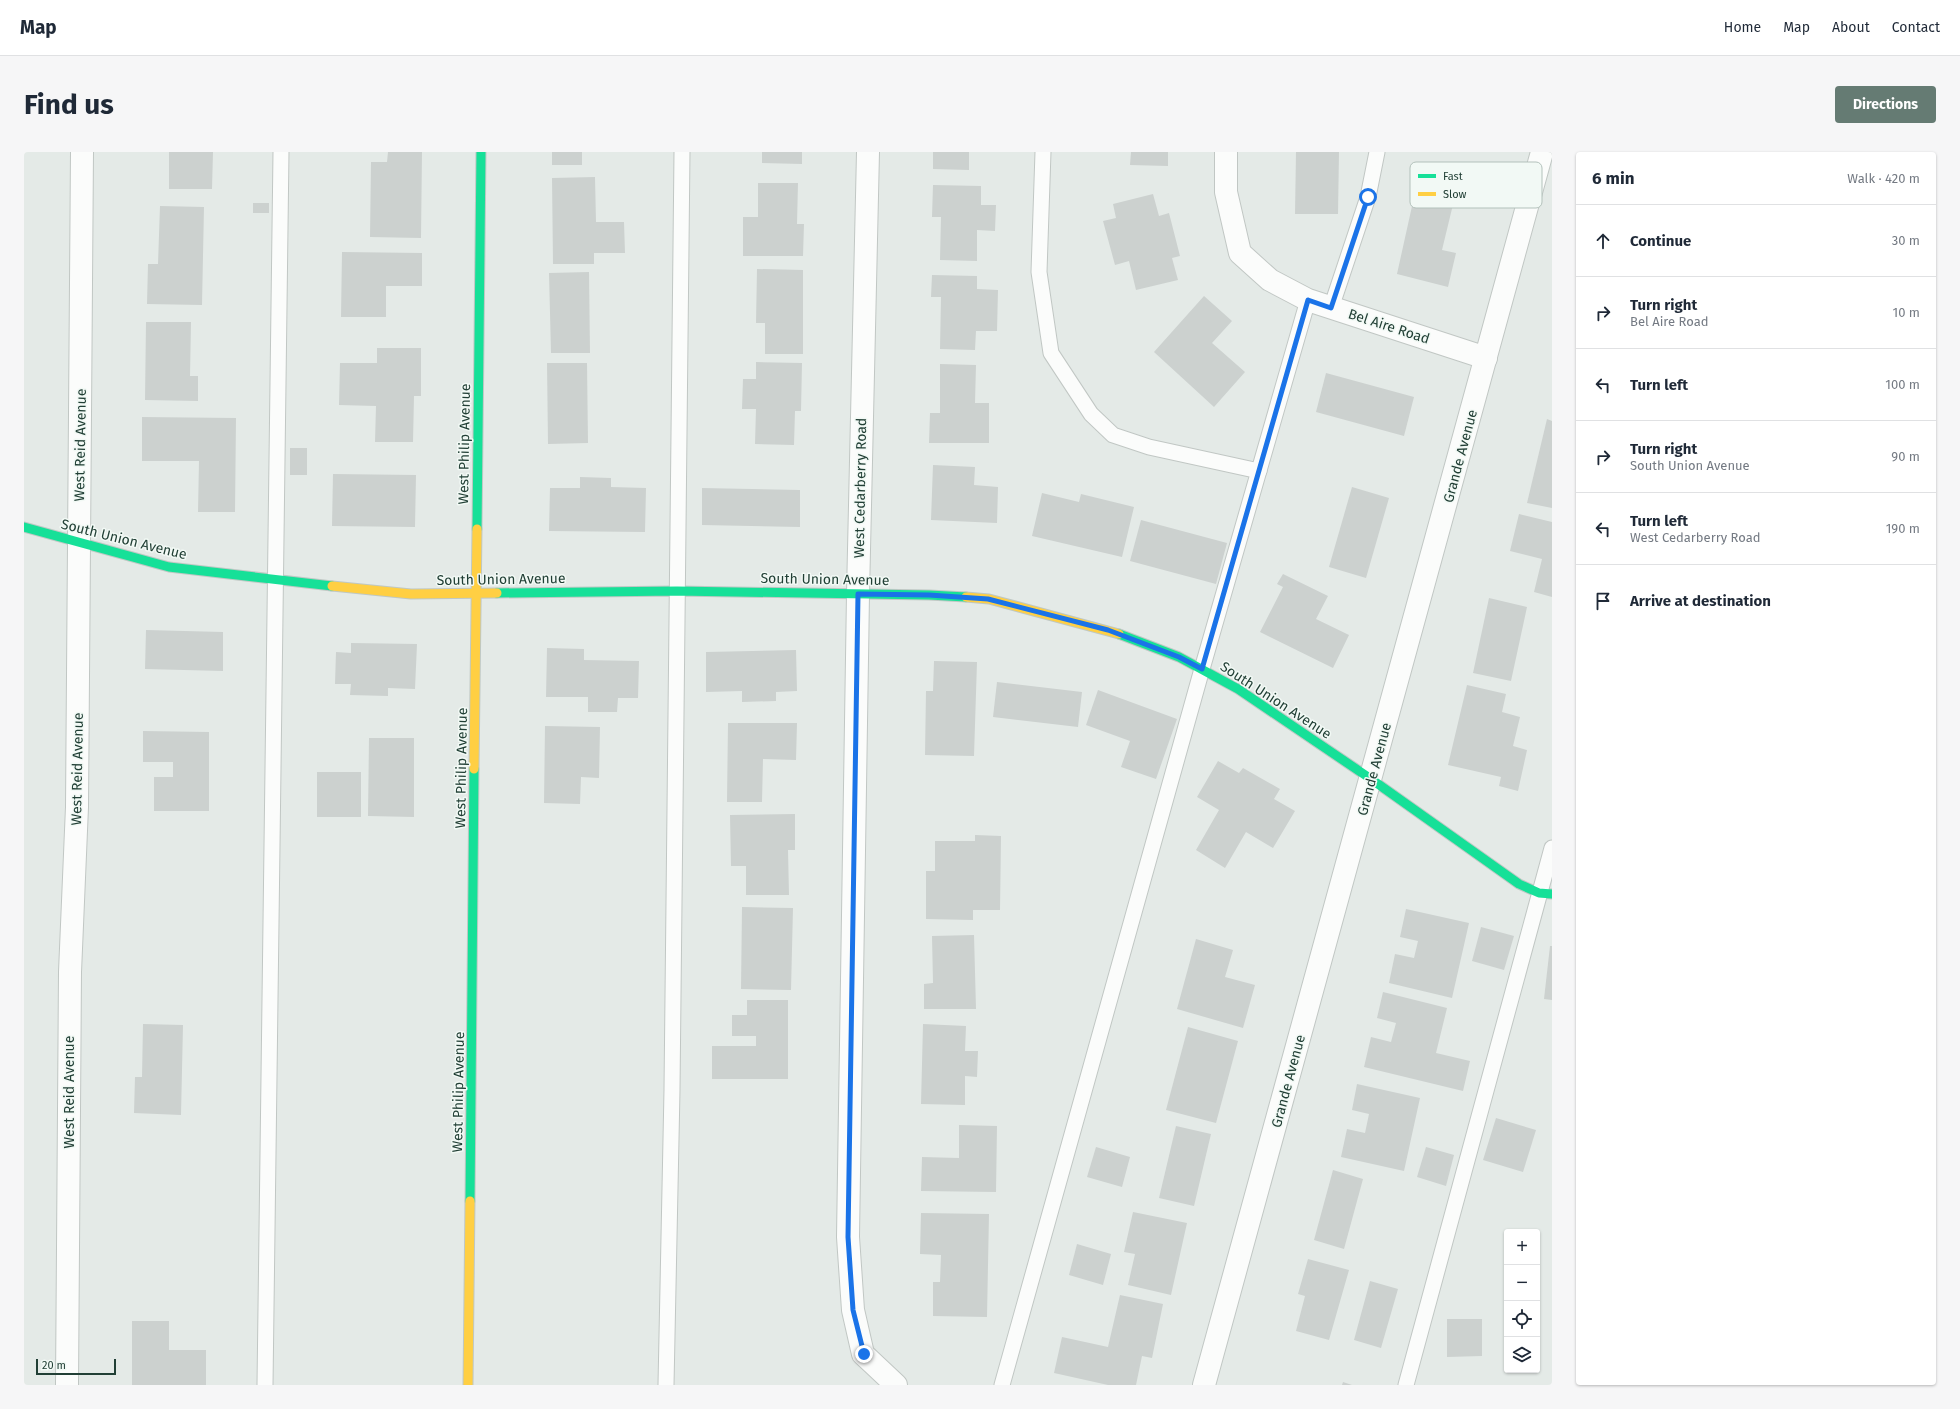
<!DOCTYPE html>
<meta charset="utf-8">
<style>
body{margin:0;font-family:"Fira Sans",sans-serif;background:#f6f6f7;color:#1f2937}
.controls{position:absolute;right:12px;bottom:12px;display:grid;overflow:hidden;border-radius:4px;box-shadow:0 1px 3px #0004}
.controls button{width:36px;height:36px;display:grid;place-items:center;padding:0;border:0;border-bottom:1px solid #e0e1e3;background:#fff;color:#1f2937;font:20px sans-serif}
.scale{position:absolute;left:12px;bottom:10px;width:80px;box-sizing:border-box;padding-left:4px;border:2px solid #213f35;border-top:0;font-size:11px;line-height:14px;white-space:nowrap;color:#213f35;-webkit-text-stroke:3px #f2f9f5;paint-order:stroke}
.stop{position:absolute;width:12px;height:12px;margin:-9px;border:3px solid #1a73e8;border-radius:50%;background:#fff}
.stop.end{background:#1a73e8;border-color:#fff;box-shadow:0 1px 4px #0008}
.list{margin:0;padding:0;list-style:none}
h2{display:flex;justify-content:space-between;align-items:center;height:52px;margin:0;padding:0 16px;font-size:17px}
h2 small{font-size:13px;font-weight:400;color:#747a83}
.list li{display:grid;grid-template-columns:26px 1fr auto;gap:12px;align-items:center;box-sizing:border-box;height:72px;padding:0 16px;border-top:1px solid #e0e1e3}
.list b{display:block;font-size:15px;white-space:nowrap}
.list p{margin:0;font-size:13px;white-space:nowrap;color:#747a83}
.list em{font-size:13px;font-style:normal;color:#747a83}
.icon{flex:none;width:22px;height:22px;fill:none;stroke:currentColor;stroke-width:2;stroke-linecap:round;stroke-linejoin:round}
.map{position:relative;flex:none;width:1528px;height:1233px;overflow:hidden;border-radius:4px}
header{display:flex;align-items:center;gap:24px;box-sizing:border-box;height:56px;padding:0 20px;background:#fff;border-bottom:1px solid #e0e1e3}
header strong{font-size:19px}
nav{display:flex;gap:22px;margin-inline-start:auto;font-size:14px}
.intro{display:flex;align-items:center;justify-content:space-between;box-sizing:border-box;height:96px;padding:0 24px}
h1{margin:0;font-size:28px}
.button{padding:10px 18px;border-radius:4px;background:#657b73;color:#fff;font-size:14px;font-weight:700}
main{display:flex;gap:24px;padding:0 24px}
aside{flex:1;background:#fff;border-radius:4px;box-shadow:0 1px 3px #0004}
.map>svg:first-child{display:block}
.building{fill:#ccd1cf}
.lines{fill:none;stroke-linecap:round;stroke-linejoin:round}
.lane-casing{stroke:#c1c7c4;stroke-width:17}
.street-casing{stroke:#c1c7c4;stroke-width:24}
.fast-casing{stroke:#bfc8c4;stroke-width:11}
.slow-casing{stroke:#bfc8c4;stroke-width:11}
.lane{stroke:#fbfcfb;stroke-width:15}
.street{stroke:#fbfcfb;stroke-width:22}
.fast{stroke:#16e098;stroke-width:9}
.slow{stroke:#ffcf43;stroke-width:9}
.route{stroke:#1a73e8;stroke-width:5}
.labels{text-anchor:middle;stroke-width:3;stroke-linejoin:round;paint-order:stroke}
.street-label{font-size:14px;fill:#213f35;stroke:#f2f9f5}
.key{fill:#f2f9f5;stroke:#b3c1bb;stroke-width:1}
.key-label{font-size:11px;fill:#213f35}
</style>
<header>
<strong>Map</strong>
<nav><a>Home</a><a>Map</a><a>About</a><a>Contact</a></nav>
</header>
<div class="intro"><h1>Find us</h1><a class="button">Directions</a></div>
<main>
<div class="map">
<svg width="1528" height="1233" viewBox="0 0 1528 1233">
<rect width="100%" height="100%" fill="#e4eae7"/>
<g class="building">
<path d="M 145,0 L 189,0 L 188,37 L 145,37 Z"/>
<path d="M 364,0 L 398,0 L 397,86 L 346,85 L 347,10 L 363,10 Z"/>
<rect x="528" y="0" width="30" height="13"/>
<path d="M 738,0 L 778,0 L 778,12 L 738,11 Z"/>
<path d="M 909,0 L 945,0 L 945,18 L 909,17 Z"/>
<path d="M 1107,0 L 1144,0 L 1144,14 L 1106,13 Z"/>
<path d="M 1272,0 L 1315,0 L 1314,62 L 1271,62 Z"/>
<path d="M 571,25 L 572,70 L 600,70 L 601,101 L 570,101 L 570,112 L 529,112 L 528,26 Z"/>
<path d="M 1394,27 L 1433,36 L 1418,98 L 1432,101 L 1424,135 L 1373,122 Z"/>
<path d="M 734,31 L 774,31 L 773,72 L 780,72 L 779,104 L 719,104 L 719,65 L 734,65 Z"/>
<path d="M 909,33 L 957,34 L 957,53 L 972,53 L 971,79 L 953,78 L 953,109 L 916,108 L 917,65 L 908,65 Z"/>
<path d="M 1129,42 L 1135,64 L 1145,61 L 1156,104 L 1148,106 L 1154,128 L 1112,138 L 1105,109 L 1091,113 L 1079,69 L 1092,66 L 1089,52 Z"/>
<rect x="229" y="51" width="16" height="10"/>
<path d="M 136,54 L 180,55 L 178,153 L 123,152 L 124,112 L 134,112 Z"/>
<path d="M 318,100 L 398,101 L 398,134 L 362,134 L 362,165 L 317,165 Z"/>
<path d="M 733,117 L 779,118 L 779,202 L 741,202 L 741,171 L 732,171 Z"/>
<path d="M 565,120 L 566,201 L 527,201 L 525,121 Z"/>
<path d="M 908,123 L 953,124 L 953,137 L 974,138 L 973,179 L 952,179 L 951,198 L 916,197 L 917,145 L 907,145 Z"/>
<path d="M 1180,144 L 1208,169 L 1188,191 L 1221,220 L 1190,255 L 1130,200 Z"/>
<path d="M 122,170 L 167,170 L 166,224 L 174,224 L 174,249 L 121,248 Z"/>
<path d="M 353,196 L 397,196 L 397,244 L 390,244 L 389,290 L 351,290 L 352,254 L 315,253 L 316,211 L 353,211 Z"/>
<path d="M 732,210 L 778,211 L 777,259 L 771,259 L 770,293 L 731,292 L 732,257 L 718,257 L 719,227 L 732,227 Z"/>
<path d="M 523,211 L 563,211 L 564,291 L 524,292 Z"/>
<path d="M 916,212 L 952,213 L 951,251 L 965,251 L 965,291 L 905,291 L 906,261 L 916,261 Z"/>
<path d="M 1302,221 L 1390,245 L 1380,284 L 1292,260 Z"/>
<path d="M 118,265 L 212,266 L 211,360 L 174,360 L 175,309 L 118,309 Z"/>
<path d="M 1523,267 L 1528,269 L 1528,356 L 1503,351 Z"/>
<rect x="266" y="296" width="17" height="27"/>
<path d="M 909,313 L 951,315 L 950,333 L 974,335 L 973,371 L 907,368 Z"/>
<path d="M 309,322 L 392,323 L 391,375 L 308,374 Z"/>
<path d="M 556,325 L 587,326 L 587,335 L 622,336 L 621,380 L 525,379 L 526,336 L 556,336 Z"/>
<path d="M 1328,335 L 1365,346 L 1342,426 L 1305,415 Z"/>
<path d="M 678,336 L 776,338 L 776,375 L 678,373 Z"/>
<path d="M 1018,341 L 1055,350 L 1057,342 L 1110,355 L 1098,405 L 1008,384 Z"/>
<path d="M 1495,362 L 1528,370 L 1528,445 L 1510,440 L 1518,407 L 1486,399 Z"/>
<path d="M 1117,368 L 1203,391 L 1192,432 L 1106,409 Z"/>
<path d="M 1259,422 L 1304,444 L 1292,467 L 1325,483 L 1309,516 L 1236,480 L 1259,435 L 1253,432 Z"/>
<path d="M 1465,446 L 1503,455 L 1487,529 L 1449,521 Z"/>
<path d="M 122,478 L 199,480 L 199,519 L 121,517 Z"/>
<path d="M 327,491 L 393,492 L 391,537 L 364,536 L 364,544 L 326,543 L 327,532 L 311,532 L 312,500 L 327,501 Z"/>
<path d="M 523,496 L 560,497 L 560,508 L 615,509 L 614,546 L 594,546 L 593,560 L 564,560 L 564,545 L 522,545 Z"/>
<path d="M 772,498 L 773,539 L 752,540 L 752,549 L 718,550 L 718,539 L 682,540 L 682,500 Z"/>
<path d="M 910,509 L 953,510 L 950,604 L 901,603 L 902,539 L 909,539 Z"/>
<path d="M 973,530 L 1058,540 L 1054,575 L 969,565 Z"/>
<path d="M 1443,533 L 1482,542 L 1478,560 L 1496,565 L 1489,594 L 1503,598 L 1494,639 L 1475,634 L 1477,625 L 1424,613 Z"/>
<path d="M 1074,538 L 1153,567 L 1132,627 L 1097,615 L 1106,589 L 1062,573 Z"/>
<path d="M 704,571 L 773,571 L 772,608 L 739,607 L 738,650 L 703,650 Z"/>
<path d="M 521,574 L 576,575 L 575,626 L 557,625 L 556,652 L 520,651 Z"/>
<path d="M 119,579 L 185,580 L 185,659 L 130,659 L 130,625 L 149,625 L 149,610 L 119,610 Z"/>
<path d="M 345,586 L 390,586 L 390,665 L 344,664 Z"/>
<path d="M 1194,609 L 1215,621 L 1219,616 L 1256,637 L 1250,647 L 1271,659 L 1249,696 L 1222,680 L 1201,716 L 1172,698 L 1195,658 L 1173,645 Z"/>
<rect x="293" y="620" width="44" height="45"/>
<path d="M 771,662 L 771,698 L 764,698 L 765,743 L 722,743 L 722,714 L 707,714 L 706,663 Z"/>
<path d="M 951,683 L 977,684 L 976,758 L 949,758 L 949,768 L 902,767 L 902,719 L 911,719 L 911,689 L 951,689 Z"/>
<path d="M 718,755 L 769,756 L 767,838 L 717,837 Z"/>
<path d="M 1382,757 L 1445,771 L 1428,846 L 1365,831 L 1371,802 L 1390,806 L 1394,789 L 1376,785 Z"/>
<path d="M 1457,775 L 1490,784 L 1480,818 L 1448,809 Z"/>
<path d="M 950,783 L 952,857 L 900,857 L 900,832 L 909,831 L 908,784 Z"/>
<path d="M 1172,787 L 1209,798 L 1201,825 L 1231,833 L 1219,876 L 1153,857 Z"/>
<path d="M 1526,794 L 1528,794 L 1528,848 L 1520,847 Z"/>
<path d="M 1359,840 L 1423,856 L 1412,901 L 1446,909 L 1439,939 L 1340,915 L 1347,885 L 1367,890 L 1372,871 L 1353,866 Z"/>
<path d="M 723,848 L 764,848 L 764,927 L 688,927 L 688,894 L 732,894 L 732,884 L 708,884 L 708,863 L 723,863 Z"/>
<path d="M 119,872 L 159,873 L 157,963 L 110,961 L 111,925 L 118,925 Z"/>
<path d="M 899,872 L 942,874 L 941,899 L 954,899 L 953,925 L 941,924 L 941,953 L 897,952 Z"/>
<path d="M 1164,875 L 1214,889 L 1192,971 L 1142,958 Z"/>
<path d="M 1333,932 L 1396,946 L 1380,1019 L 1317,1005 L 1323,977 L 1341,981 L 1345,962 L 1328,958 Z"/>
<path d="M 1472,966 L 1512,978 L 1499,1020 L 1459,1008 Z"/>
<path d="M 935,973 L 973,974 L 972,1040 L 897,1039 L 898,1005 L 935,1006 Z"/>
<path d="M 1152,974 L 1187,982 L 1170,1054 L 1135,1046 Z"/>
<path d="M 1072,995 L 1106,1005 L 1098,1035 L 1063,1025 Z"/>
<path d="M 1402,995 L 1430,1003 L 1422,1034 L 1393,1025 Z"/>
<path d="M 1309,1018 L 1339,1027 L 1320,1097 L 1290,1088 Z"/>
<path d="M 1109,1060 L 1163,1071 L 1147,1143 L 1104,1133 L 1111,1102 L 1100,1100 Z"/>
<path d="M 897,1061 L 965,1062 L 963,1165 L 909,1164 L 909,1130 L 916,1130 L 917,1103 L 896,1102 Z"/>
<path d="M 1053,1092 L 1087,1102 L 1079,1133 L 1045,1123 Z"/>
<path d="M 1284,1107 L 1325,1118 L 1305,1188 L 1272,1179 L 1281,1144 L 1274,1142 Z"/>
<path d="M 1346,1129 L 1374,1137 L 1357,1196 L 1330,1188 Z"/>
<path d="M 1096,1143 L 1139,1152 L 1128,1206 L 1118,1204 L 1112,1233 L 1084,1233 L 1030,1221 L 1038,1185 L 1084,1195 Z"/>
<path d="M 1423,1167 L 1458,1167 L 1458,1204 L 1423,1205 Z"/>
<path d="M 108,1169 L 145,1169 L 145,1198 L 182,1198 L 182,1233 L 108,1233 Z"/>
<path d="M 1319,1230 L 1328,1233 L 1318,1233 Z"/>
</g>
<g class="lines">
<g class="lane-casing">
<g id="lane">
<path d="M 1019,0 L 1015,120 L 1027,201 L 1067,262 L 1089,283 L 1125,295 L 1235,319"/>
<path d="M 1307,156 L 1344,45 L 1353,0"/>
<path d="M 241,1233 L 257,0"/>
<path d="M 642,1233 L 648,938 L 658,0"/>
<path d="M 978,1233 L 1178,517 L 1284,148"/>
<path d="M 1382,1233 L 1528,696"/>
</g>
</g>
<g class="street-casing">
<g id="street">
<path d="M 844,0 L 834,442 L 824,1085 L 829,1158 L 839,1202 L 872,1233"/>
<path d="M 1202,0 L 1202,40 L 1216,101 L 1246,128 L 1284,148 L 1462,206"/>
<path d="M 43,1233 L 46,820 L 53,655 L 58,0"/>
<path d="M 1180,1233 L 1518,0"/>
</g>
</g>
<g class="fast-casing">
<g id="fast">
<path d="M 0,375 L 145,415 L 308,434"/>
<path d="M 453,377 L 457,0"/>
<path d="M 473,441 L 653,439 L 905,443 L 942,445"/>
<path d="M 1095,482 L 1155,505 L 1214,537 L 1347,627 L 1495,732 L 1515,741 L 1528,742"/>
<path d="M 446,1049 L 450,617"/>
</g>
</g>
<g class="slow-casing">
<g id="slow">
<path d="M 308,434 L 387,442 L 473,441"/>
<path d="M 942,445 L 965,447 L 1095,482"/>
<path d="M 450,617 L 453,377"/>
<path d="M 444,1233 L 446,1049"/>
</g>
</g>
<use href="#lane" class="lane"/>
<use href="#street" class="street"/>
<use href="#fast" class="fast"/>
<use href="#slow" class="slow"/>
</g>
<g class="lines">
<path class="route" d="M 840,1202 L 829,1158 L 824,1085 L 834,442 L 905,443 L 964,447 L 1084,478 L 1155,505 L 1178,517 L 1284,148 L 1307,156 L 1344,45"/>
</g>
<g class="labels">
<g class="street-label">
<text transform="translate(1365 174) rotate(18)" y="5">Bel Aire Road</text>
<text transform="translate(440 292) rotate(-89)" y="5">West Philip Avenue</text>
<text transform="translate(56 293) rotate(-89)" y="5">West Reid Avenue</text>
<text transform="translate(1436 304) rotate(-75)" y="5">Grande Avenue</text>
<text transform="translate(836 336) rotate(-89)" y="5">West Cedarberry Road</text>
<text transform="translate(100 387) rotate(14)" y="5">South Union Avenue</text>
<text transform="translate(477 427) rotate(-1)" y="5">South Union Avenue</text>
<text transform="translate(801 427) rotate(1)" y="5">South Union Avenue</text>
<text transform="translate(1252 548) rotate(33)" y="5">South Union Avenue</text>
<text transform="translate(437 616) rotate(-89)" y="5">West Philip Avenue</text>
<text transform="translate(53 617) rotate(-89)" y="5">West Reid Avenue</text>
<text transform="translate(1350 617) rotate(-75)" y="5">Grande Avenue</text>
<text transform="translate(1264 929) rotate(-75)" y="5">Grande Avenue</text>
<text transform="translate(45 940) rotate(-90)" y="5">West Reid Avenue</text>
<text transform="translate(434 940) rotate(-89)" y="5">West Philip Avenue</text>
</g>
</g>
<rect x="1386" y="10" width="132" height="46" rx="6" class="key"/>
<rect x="1394" y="22" width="18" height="4" fill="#16e098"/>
<rect x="1394" y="40" width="18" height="4" fill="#ffcf43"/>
<g class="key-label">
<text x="1419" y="28">Fast</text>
<text x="1419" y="46">Slow</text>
</g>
</svg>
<div class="controls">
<button>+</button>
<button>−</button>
<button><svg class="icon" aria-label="locate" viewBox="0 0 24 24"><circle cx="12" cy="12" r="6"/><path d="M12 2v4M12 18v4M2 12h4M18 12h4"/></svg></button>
<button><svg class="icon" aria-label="layers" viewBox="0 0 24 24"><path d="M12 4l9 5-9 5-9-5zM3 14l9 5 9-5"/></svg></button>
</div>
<div class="scale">20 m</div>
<div class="stop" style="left:1344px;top:45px"></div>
<div class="stop end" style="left:840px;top:1202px"></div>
</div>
<aside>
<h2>6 min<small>Walk · 420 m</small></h2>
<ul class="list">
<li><svg class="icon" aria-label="ahead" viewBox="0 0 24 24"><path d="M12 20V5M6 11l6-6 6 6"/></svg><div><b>Continue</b></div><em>30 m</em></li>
<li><svg class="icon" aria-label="right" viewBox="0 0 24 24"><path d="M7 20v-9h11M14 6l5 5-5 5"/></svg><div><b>Turn right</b><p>Bel Aire Road</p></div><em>10 m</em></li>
<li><svg class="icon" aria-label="left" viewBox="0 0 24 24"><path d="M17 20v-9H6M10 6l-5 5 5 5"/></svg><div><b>Turn left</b></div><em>100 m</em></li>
<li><svg class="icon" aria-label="right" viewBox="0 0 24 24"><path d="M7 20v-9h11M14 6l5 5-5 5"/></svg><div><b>Turn right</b><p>South Union Avenue</p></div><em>90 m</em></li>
<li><svg class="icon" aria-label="left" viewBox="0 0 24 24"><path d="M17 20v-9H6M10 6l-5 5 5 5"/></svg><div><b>Turn left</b><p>West Cedarberry Road</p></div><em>190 m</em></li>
<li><svg class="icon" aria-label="arrive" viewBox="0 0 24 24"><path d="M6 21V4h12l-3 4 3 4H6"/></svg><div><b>Arrive at destination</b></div></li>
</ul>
</aside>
</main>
